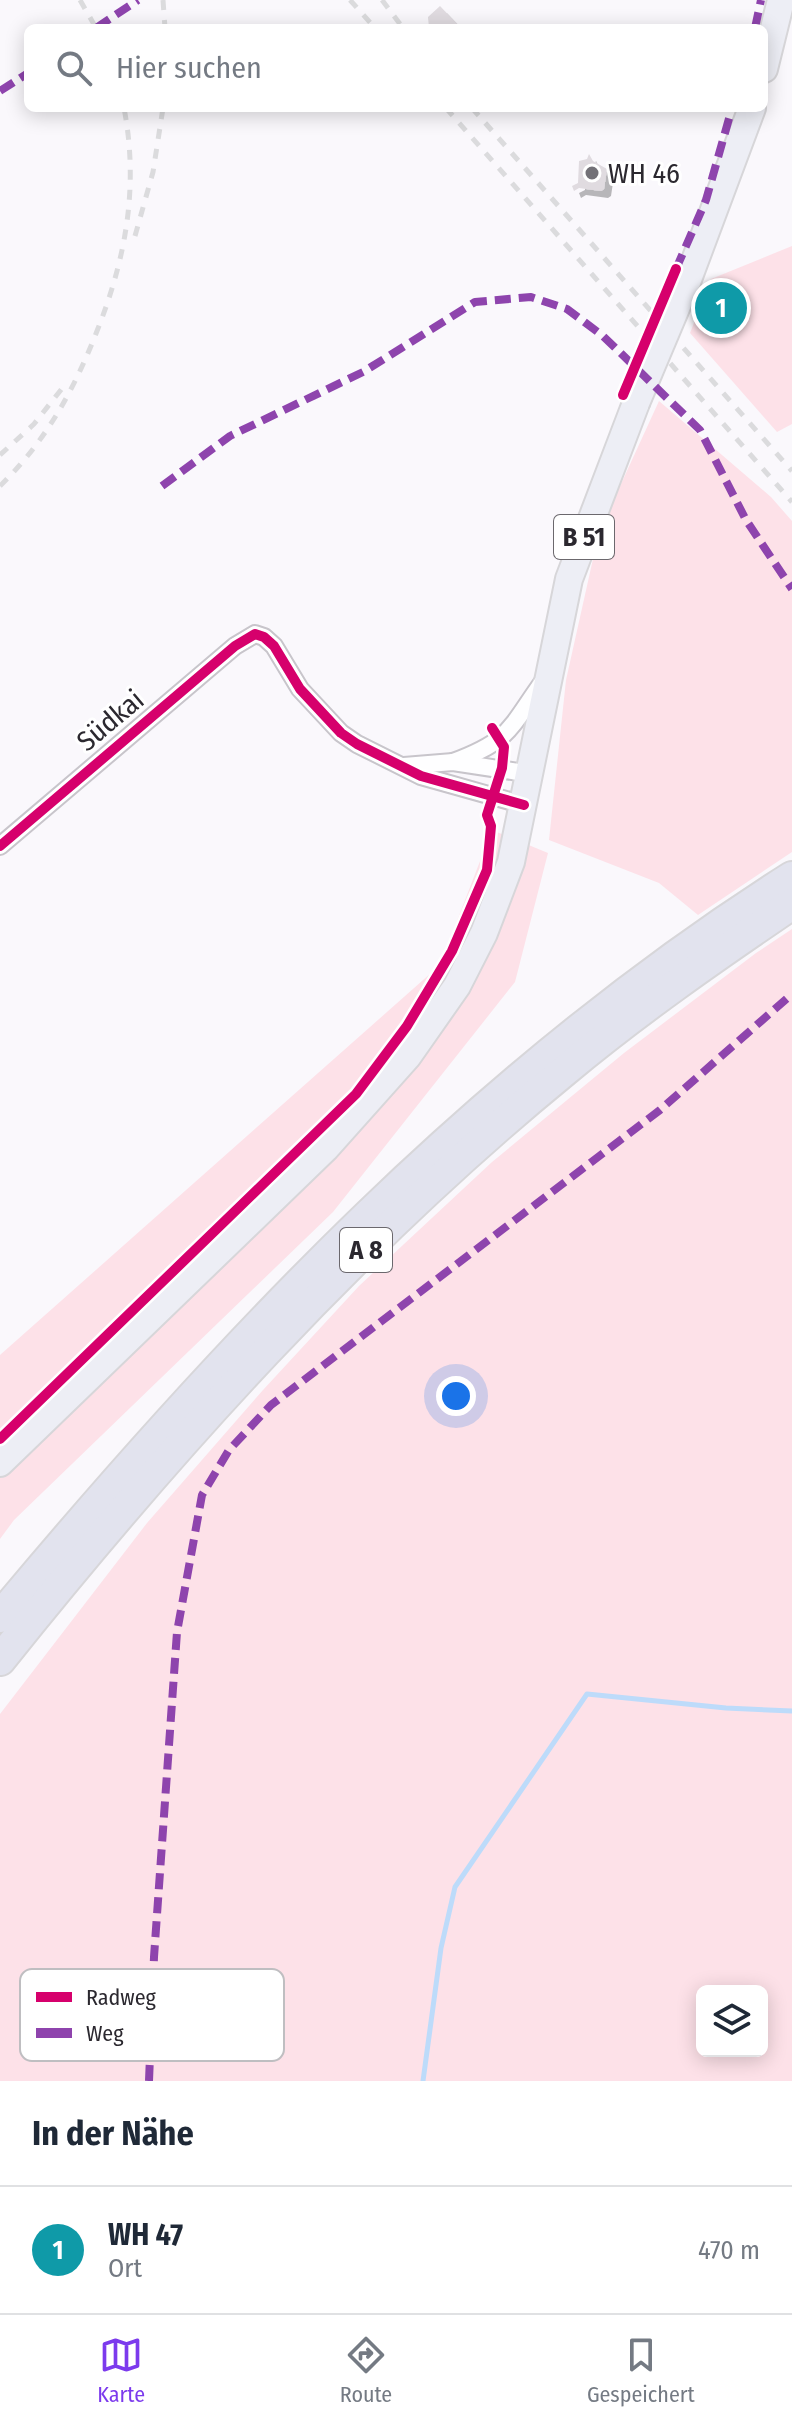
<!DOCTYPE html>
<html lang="de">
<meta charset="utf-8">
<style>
body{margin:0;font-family:"Fira Sans Condensed",sans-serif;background:#f2f2f3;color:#1f2937}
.controls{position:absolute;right:24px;bottom:24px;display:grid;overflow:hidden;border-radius:12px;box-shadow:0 4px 20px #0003}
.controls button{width:72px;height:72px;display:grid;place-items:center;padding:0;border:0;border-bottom:2px solid #e0e1e3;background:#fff;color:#1f2937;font:40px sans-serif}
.you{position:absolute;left:456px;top:1396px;width:28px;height:28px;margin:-20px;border:6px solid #fff;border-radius:50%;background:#1a73e8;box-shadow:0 0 0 12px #1a73e833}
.badge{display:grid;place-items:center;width:52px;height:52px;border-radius:50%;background:#7c3aed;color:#fff;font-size:26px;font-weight:700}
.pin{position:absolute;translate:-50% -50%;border:4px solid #fff;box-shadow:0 2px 8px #0006}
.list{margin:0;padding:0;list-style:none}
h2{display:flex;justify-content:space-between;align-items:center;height:104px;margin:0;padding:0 32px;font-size:34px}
h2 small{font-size:26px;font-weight:400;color:#747a83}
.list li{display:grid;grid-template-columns:52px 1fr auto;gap:24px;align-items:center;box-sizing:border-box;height:128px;padding:0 32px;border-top:2px solid #e0e1e3}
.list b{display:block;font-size:30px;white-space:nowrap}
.list p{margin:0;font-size:26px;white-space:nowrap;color:#747a83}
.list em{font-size:26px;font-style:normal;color:#747a83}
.icon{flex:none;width:44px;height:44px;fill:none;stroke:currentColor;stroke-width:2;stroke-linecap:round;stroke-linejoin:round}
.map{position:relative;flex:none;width:792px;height:2081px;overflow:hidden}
.search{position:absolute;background:#fff;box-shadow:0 4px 20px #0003;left:24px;right:24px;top:24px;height:88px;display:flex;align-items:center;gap:20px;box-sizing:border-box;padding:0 28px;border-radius:12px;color:#747a83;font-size:30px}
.sheet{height:232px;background:#fff}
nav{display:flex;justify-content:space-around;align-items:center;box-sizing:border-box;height:112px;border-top:2px solid #e0e1e3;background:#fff;font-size:22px;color:#747a83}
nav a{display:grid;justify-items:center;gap:4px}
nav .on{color:#7c3aed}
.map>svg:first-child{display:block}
.green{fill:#fde1e8;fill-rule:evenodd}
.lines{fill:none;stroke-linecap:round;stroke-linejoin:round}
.stream{stroke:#bddbfa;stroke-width:5}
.building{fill:#e0dbe0;filter:url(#shadow)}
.street-casing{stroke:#c8c5cb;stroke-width:20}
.primary-casing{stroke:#d7d6d9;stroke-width:30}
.highway-casing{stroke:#d7d6d9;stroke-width:34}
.street{stroke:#fefeff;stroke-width:16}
.primary{stroke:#edeef5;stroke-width:26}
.highway{stroke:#e2e3ee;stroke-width:30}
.rail{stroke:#dbdbdd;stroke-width:5;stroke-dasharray:10 10;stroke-linecap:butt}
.primary-bridge-casing{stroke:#d7d6d9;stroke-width:30;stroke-linecap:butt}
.primary-bridge{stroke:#edeef5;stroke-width:26}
.quiet{stroke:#8e44ad;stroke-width:8;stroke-dasharray:16 8;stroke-linecap:butt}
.cycleway-casing{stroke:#fff;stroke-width:15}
.cycleway{stroke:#d6006c;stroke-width:10}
.poi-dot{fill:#737177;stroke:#fff;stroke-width:3}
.labels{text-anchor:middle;stroke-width:6;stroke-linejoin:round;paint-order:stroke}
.shield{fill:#fff;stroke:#6b686d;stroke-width:2}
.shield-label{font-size:26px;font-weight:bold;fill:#2b282f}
.poi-label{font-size:28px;fill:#2b282f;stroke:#fff;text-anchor:start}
.street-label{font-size:28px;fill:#2b282f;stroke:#fff}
.key{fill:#fff;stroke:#bfbec1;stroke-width:2}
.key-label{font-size:22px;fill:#2b282f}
</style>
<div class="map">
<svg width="792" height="2081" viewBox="0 0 792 2081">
<defs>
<filter id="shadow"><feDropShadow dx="7" dy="7" stdDeviation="0" flood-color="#0004"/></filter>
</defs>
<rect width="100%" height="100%" fill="#faf8fc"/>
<g class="green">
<path d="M 792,246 L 792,424 L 777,432 L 690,333 L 711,279 Z"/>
<path d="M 659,401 L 771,497 L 792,521 L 792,852 L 698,915 L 659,883 L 549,840 L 566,680 L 599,532 Z"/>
<path d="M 492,830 L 548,853 L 515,982 L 333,1212 L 14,1520 L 0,1539 L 0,1355 L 440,965 Z"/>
<path d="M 792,929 L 792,2081 L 0,2081 L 0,1714 L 147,1523 L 263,1390 L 359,1286 L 492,1162 L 624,1053 L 756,953 ZM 702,1991 L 762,1991 L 762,2051 L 702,2051 Z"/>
</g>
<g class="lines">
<path class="stream" d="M 423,2081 L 441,1948 L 455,1887 L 587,1694 L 726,1708 L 792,1711"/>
</g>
<g class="building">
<path d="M 440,6 L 461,28 L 429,28 L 428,17 Z"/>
<path d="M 589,154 L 593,161 L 607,169 L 604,189 L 601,191 L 579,188 L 574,191 L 572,186 L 578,183 L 579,161 L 587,159 Z"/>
<path d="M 723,291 L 732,304 L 740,307 L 739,309 L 735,310 L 733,318 L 711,321 L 709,327 L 705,326 L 706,320 L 701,299 L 703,296 Z"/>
</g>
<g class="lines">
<g class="street-casing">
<g id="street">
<path d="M 453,762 C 510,741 509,729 542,683"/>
<path d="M 404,766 L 453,762 L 531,774"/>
<path d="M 0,846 L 235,646 L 255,634 L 264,637 L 274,646 L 300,689 L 341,733 L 357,744 L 421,776 L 524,805"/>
</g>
</g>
<g class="primary-casing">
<g id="primary">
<path d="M 764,69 L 781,0"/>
<path d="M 687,282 L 752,108"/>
<path d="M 0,1463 L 325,1149 L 408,1056 L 457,986 L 484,933 L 511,862 L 569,579 L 636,403"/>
</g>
</g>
<g class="highway-casing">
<g id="highway">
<path d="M 0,1617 C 232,1339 484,1072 792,877"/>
<path d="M 0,1660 C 169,1449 353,1244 563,1072 C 636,1011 714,957 792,904"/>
</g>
</g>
<use href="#street" class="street"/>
<use href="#primary" class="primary"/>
<use href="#highway" class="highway"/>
<g class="rail">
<path d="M 80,0 L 96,28"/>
<path d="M 163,0 L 165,28"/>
<path d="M 350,0 L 375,28"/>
<path d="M 382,0 L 403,28"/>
<path d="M 446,108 L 792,502"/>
<path d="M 472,108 L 792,471"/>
<path d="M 135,236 L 153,172 L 163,108"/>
<path d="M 0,455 L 34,424 L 64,386"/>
<path d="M 0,486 C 46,441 74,390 97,331 C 126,258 139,186 124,108"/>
</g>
<g class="primary-bridge-casing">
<path id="primary-bridge" d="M 636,403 L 687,282"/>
</g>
<use href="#primary-bridge" class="primary-bridge"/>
<g class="quiet">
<path d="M 96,28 L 138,0"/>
<path d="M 755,28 L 761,0"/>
<path d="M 0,91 L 28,73"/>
<path d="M 676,269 L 706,200 L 732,108"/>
<path d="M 162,486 L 230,436 L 363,372 L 475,302 L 531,297 L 567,309 L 603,336 L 700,430 L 746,520 L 792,589"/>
<path d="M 149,2081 L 154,1957 L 177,1632 L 202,1495 L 229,1450 L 271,1405 L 660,1110 L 792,994"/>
</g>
<g class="cycleway-casing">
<g id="cycleway">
<path d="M 623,395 L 676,269"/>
<path d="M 0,846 L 235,646 L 255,634 L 264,637 L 274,646 L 300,689 L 341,733 L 357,744 L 421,776 L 524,805"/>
<path d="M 0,1439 L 356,1094 L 407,1026 L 452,951 L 487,870 L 491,826 L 487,815 L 502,768 L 504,747 L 492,728"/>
</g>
</g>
<use href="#cycleway" class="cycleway"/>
</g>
<circle class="poi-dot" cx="592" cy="173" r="8"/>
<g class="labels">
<g class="shield">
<rect x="554" y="515" width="60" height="44" rx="6"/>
<rect x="340" y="1228" width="52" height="44" rx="6"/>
</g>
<g class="shield-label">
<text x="584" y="546">B 51</text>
<text x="366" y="1259">A 8</text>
</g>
<g class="poi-label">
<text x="608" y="183">WH 46</text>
</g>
<g class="street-label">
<text transform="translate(110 720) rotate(-40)" y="10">Südkai</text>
</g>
</g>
<rect x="20" y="1969" width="264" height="92" rx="12" class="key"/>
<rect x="36" y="1992" width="36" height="10" fill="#d6006c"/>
<rect x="36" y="2028" width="36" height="10" fill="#8e44ad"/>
<g class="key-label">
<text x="86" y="2005">Radweg</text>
<text x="86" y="2041">Weg</text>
</g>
</svg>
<div class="controls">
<button><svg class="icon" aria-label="layers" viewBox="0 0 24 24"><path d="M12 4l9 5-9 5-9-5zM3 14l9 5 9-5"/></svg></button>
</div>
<div class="you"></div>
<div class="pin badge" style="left:721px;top:308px;background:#0f9aa8">1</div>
<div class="search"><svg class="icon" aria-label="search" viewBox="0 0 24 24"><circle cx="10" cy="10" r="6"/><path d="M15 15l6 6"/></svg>Hier suchen</div>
</div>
<section class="sheet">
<h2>In der Nähe<small></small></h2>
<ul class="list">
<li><span class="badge" style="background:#0f9aa8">1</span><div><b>WH 47</b><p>Ort</p></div><em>470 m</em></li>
</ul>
</section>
<nav>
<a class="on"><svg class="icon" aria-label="map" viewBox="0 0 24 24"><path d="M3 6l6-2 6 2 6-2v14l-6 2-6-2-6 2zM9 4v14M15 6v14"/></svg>Karte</a>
<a><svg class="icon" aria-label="directions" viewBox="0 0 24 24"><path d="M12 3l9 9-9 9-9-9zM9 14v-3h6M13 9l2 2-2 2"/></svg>Route</a>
<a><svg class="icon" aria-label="saved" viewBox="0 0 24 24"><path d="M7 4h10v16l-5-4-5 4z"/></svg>Gespeichert</a>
</nav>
